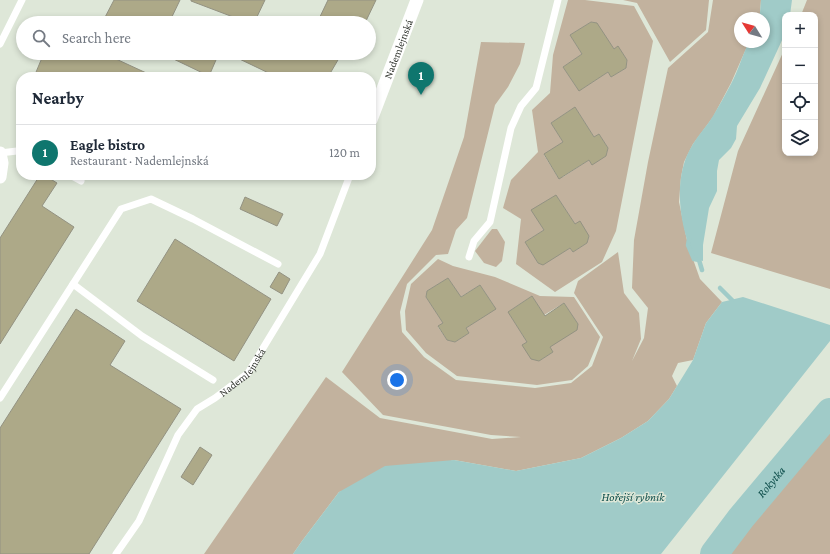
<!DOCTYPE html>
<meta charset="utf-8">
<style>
body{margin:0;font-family:"Crimson Pro",serif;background:#f6f6f7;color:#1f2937}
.controls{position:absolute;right:12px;top:12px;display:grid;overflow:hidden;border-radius:8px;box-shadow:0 2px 6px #0003}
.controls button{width:36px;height:36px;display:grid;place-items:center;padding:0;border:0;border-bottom:1px solid #e0e1e3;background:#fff;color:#1f2937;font:20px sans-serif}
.compass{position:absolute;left:734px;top:12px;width:36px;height:36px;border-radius:50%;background:#fff;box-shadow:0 2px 6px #0003;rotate:307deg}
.you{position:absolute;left:397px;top:380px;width:14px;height:14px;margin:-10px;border:3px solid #fff;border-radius:50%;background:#1a73e8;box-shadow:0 0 0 6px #1a73e833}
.badge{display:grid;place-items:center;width:26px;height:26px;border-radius:50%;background:#0f766e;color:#fff;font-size:13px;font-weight:700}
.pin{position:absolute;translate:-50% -33px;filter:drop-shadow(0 1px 2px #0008)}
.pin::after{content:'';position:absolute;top:21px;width:14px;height:12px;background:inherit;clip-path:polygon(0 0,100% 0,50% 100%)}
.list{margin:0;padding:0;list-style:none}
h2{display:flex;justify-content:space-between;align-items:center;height:52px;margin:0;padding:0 16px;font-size:17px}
h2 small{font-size:13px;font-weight:400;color:#747a83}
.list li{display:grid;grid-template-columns:26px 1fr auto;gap:12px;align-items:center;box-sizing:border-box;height:56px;padding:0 16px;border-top:1px solid #e0e1e3}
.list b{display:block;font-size:15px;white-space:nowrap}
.list p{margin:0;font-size:13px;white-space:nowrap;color:#747a83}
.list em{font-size:13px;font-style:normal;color:#747a83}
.icon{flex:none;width:22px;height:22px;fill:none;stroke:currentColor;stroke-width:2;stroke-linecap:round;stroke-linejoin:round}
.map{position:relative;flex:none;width:830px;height:554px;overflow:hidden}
.search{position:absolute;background:#fff;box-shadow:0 2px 6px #0003;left:16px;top:16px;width:360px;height:44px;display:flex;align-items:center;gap:10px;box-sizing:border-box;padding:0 14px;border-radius:22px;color:#747a83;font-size:15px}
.panel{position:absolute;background:#fff;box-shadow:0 2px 6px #0003;left:16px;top:72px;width:360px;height:108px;border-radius:16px}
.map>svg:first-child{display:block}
.green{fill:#c2b29e;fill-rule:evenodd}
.water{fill:#a0cbc8}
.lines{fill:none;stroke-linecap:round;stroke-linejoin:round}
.stream{stroke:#a0cbc8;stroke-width:4.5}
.river{stroke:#a0cbc8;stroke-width:28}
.building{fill:#ada988;stroke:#939282}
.service{stroke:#fff;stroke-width:7}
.minor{stroke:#fff;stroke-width:13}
.labels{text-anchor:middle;stroke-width:3;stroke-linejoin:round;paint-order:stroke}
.street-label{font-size:11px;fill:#323630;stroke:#dee7d8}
.water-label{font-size:12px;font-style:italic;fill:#0d4d4a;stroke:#dee7d8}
</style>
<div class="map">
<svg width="830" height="554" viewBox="0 0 830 554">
<rect width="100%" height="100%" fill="#dee7d8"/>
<g class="green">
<path d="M 568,0 L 585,0 L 634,6 L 653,41 L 616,231 L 602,262 L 555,292 L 516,264 L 521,219 L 503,208 L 511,180 L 538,152 L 532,110 L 550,93 L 553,55 ZM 591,22 L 596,23 L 614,49 L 618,47 L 627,60 L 626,68 L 611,77 L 608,72 L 582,89 L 577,88 L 563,67 L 582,54 L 570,35 ZM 572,109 L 577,110 L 594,137 L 599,134 L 608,148 L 606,156 L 592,164 L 589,160 L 563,177 L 557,176 L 544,155 L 563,142 L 551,123 ZM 553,197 L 558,198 L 575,224 L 589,236 L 587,243 L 573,252 L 570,248 L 543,264 L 538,263 L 525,242 L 544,230 L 532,210 Z"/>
<path d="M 623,0 L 709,0 L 706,30 L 670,62 L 637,3 Z"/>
<path d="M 713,0 L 761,0 L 760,13 L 759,18 L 740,18 L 740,42 L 749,42 L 731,83 L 713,117 L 693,144 L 684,162 L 681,177 L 679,202 L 688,245 L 700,279 L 722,302 L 706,323 L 693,360 L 678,363 L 672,376 L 677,386 L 669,399 L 648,421 L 621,438 L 581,458 L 516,471 L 454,460 L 339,492 L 302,541 L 293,554 L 204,554 L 326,377 L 380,418 L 492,439 L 521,437 L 491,435 L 383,415 L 342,372 L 432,230 L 464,137 L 481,42 L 525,43 L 520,64 L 508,87 L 495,105 L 467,218 L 456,230 L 448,254 L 436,255 L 407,284 L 400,312 L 402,332 L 424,357 L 456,380 L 535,388 L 571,383 L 592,366 L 603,337 L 574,293 L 578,281 L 618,252 L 624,293 L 639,313 L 641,339 L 632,361 L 644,338 L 648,308 L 632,288 L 634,240 L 648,162 L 668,68 L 708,32 Z"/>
<path d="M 807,0 L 830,0 L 830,289 L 711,253 L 738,151 L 785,48 L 785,153 L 815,153 L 815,15 L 801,15 Z"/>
<path d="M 492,229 L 497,229 L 505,242 L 502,261 L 496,267 L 484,263 L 475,251 Z"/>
<path d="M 438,259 L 453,266 L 495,277 L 540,296 L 574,297 L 600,337 L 588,366 L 572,380 L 537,385 L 457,376 L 426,353 L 406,330 L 405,311 L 411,284 ZM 448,278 L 460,296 L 462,296 L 480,285 L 494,306 L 492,311 L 466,328 L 469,333 L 455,342 L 447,340 L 438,327 L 443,323 L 426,297 L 427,291 ZM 532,296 L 544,315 L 564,303 L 578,324 L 550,347 L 553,352 L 539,361 L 523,345 L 527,342 L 510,315 L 511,310 Z"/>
<path d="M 830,424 L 830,554 L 728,554 Z"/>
</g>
<g class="water">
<path d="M 761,0 L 792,0 L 790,15 L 785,15 L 785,32 L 783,38 L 760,88 L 737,126 L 736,139 L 731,148 L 719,160 L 717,171 L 717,191 L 709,208 L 703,245 L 703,261 L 694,259 C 679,224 672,177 693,144 C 699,134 707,126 713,116 C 719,106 725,95 731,84 C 738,71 742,56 749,42 L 764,42 L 764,18 L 759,18 L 760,13 Z"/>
<path d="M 743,297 L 830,325 L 830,341 L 661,554 L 293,554 L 302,541 L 339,492 L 385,466 L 454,460 L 516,471 L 581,458 L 621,438 L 648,421 L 669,399 L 693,360 L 706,323 L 722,302 Z"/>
</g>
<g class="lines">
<g class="stream">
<path d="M 689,239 L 688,245 L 694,259 L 699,260 L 702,270"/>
<path d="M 720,288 L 732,300"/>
</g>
<path class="river" id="s1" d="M 714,554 L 741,518 L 830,412"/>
</g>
<g class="building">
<path d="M 114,0 L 180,0 L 169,23 L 102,23 Z"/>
<path d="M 191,0 L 265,0 L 254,23 L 249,23 L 191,1 Z"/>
<path d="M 328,0 L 376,0 L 365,23 L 317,23 Z"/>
<path d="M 591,22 L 597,23 L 614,49 L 618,46 L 627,60 L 626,68 L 611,77 L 608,72 L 579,91 L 563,67 L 582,54 L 570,35 Z"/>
<path d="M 44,53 L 103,53 L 155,77 L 34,77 Z"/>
<path d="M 161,53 L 219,53 L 209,76 Z"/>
<path d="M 227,53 L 342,53 L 328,77 L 277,77 Z"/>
<path d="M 575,107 L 594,137 L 599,134 L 608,148 L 606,156 L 592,165 L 589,160 L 559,179 L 544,154 L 563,142 L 551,123 Z"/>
<path d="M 40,175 L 44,175 L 57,183 L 42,206 L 74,227 L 0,344 L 0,238 Z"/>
<path d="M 556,195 L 575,224 L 580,221 L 589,236 L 587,243 L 573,252 L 570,248 L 543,265 L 538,263 L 525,242 L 544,230 L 531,210 Z"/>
<path d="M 245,197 L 283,214 L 277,226 L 240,209 Z"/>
<path d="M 175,239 L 271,299 L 234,361 L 137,301 Z"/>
<path d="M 279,272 L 290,279 L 282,294 L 270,287 Z"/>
<path d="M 448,278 L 461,297 L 480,285 L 496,309 L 466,328 L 469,333 L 455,342 L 447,340 L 438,326 L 443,323 L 426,297 L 427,291 Z"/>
<path d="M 532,296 L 545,316 L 564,303 L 578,324 L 577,330 L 550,347 L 553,352 L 539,361 L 531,359 L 522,345 L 527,342 L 508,312 Z"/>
<path d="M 76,309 L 125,341 L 110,365 L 181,409 L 89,554 L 0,554 L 0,428 Z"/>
<path d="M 200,447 L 212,455 L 193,485 L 181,477 Z"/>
</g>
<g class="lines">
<g class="service">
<path d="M 0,44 L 22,0"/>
<path d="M 0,153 L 17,151 L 21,151"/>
<path d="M 70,175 L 81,181"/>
<path d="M 469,257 L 474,241 L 490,222 L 511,128 L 521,106 L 536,88 L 558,0"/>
<path d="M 73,284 L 142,336 L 213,380"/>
<path d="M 0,398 L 121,209 L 151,199 L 193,219 L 278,264"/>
<path id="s2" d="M 116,554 L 139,521 L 178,435 L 197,409 L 215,398 L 248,373 L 320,254 L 350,175"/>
</g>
<g class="minor">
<path id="s3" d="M 371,120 L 417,0"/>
<path d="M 0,153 L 2,163 L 0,177"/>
</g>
</g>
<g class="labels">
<g class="street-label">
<text dy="4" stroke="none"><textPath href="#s3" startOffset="76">Nademlejnská</textPath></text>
<text dy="4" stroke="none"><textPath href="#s2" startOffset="226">Nademlejnská</textPath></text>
</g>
<g class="water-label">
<text dy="4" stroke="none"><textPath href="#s1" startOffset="92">Rokytka</textPath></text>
<text x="633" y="501">Hořejší rybník</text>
</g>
</g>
</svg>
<div class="controls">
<button>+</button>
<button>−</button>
<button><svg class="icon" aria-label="locate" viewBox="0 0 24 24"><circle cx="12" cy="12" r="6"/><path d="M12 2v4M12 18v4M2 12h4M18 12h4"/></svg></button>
<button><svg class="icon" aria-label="layers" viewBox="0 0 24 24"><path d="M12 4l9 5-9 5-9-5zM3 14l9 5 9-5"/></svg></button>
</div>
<svg class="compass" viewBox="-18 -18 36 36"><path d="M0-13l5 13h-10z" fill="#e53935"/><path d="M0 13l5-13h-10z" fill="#747a83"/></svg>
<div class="you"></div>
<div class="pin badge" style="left:421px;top:95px">1</div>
<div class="search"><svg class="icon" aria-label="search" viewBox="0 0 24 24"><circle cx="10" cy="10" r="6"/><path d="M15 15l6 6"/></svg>Search here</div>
<section class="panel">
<h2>Nearby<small></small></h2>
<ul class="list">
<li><span class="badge">1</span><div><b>Eagle bistro</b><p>Restaurant · Nademlejnská</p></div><em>120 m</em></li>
</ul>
</section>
</div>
